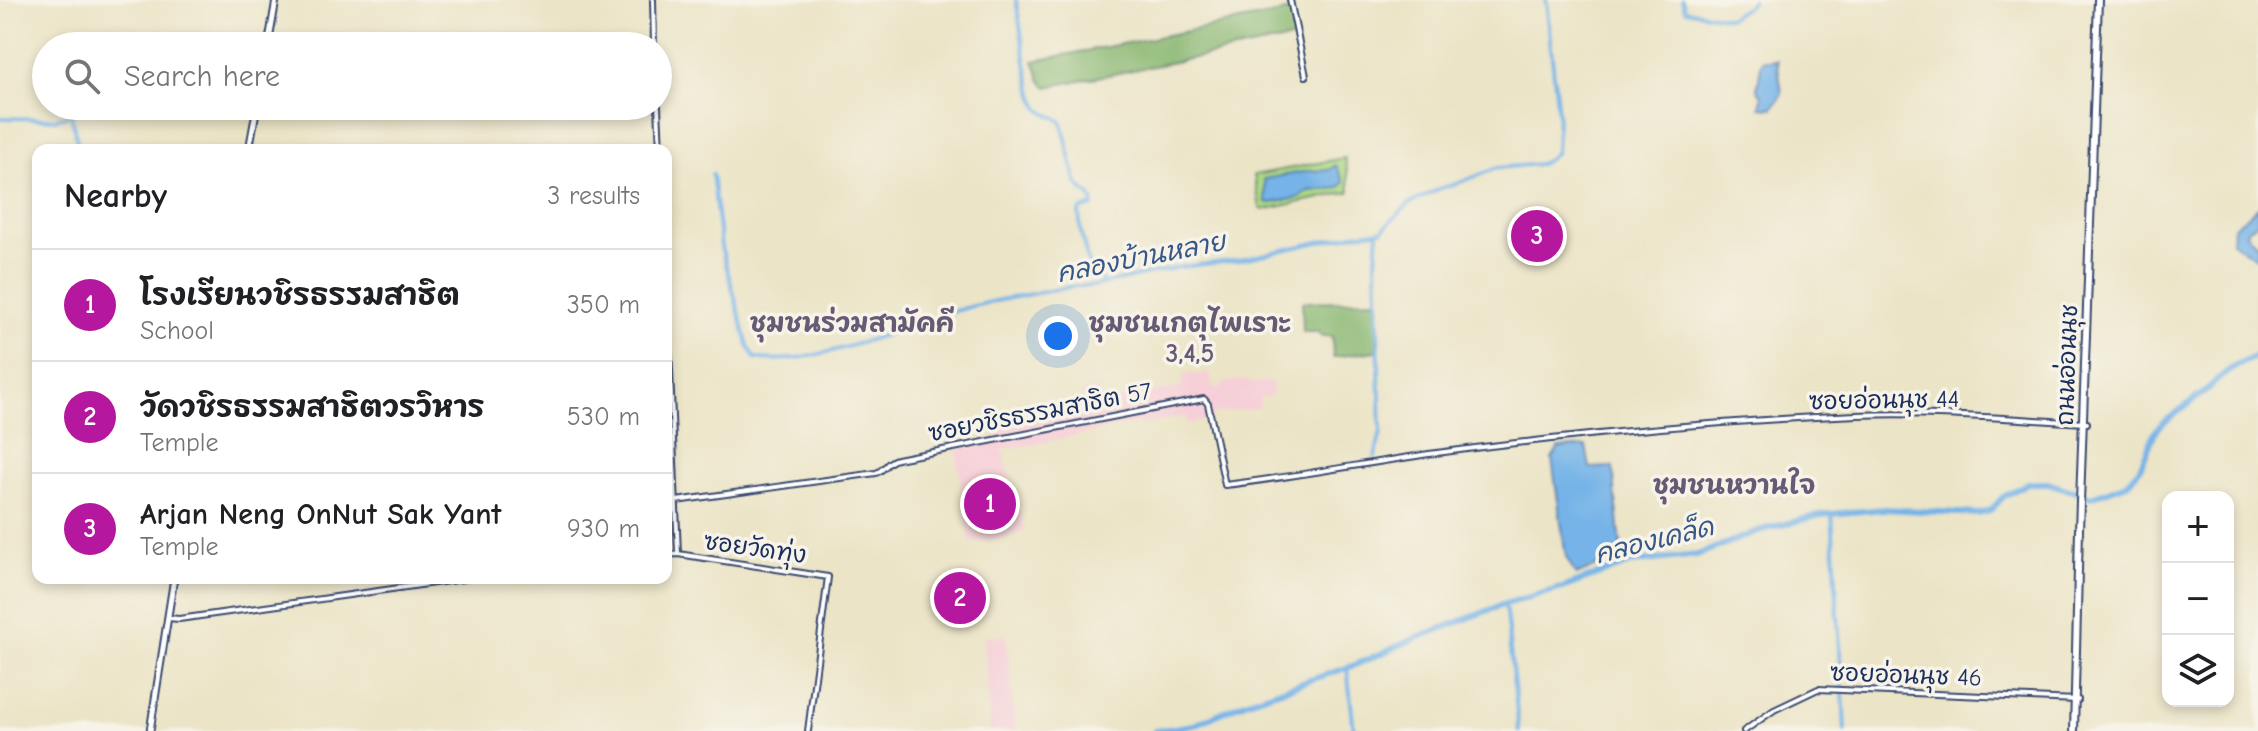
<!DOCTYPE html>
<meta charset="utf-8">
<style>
body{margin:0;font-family:"Comic Neue","Playpen Sans Thai",sans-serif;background:#f2f2f2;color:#202124}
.controls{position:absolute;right:24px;bottom:24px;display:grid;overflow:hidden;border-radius:16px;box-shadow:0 4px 12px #0003}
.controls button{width:72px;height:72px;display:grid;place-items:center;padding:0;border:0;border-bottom:2px solid #e0e0e0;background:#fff;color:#202124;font:40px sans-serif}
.you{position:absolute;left:1058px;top:336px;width:28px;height:28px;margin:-20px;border:6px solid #fff;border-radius:50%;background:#1a73e8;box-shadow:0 0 0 12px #1a73e833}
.badge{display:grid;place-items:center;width:52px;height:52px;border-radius:50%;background:#b5179e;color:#fff;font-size:26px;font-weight:700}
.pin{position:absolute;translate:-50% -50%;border:4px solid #fff;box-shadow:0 2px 8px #0006}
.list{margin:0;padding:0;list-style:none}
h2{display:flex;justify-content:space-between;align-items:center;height:104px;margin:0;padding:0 32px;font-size:34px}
h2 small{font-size:26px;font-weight:400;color:#757577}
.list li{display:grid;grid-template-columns:52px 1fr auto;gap:24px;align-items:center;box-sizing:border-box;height:112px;padding:0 32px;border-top:2px solid #e0e0e0}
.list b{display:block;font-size:30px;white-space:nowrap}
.list p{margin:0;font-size:26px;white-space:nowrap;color:#757577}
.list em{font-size:26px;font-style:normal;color:#757577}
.icon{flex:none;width:44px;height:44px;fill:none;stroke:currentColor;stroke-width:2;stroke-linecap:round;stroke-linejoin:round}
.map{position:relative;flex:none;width:2258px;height:731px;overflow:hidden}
.search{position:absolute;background:#fff;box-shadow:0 4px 12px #0003;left:32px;top:32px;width:640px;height:88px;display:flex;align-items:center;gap:20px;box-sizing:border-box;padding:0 28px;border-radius:44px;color:#757577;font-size:30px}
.panel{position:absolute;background:#fff;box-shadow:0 4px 12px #0003;left:32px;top:144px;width:640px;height:440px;border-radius:16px}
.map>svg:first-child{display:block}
.built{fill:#f6cfd8}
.green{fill:#add884;stroke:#648471;stroke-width:2}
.forest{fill:#8ab872;stroke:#527468;stroke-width:2}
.water{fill:#75b3e8;stroke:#4871a3;stroke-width:2}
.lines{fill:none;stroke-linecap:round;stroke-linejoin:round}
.canal{stroke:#75b3e8;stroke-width:4}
.river{stroke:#75b3e8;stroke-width:6}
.tertiary-casing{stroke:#3a4a6e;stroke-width:8}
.secondary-casing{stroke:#3a4a6e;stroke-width:9}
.primary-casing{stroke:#3a4a6e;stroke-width:10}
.tertiary{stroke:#fff;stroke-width:4}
.secondary{stroke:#fff;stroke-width:5}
.primary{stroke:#fff;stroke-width:6}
.labels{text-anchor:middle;stroke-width:7;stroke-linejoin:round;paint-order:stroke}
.street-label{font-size:24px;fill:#1b2f5e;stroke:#f7f3e8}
.water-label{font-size:26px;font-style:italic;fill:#365787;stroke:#f7f3e8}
.neighbourhood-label{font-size:26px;font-weight:bold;fill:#675a75;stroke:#f7f3e8}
</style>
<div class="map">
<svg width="2258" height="731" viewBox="0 0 2258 731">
<rect width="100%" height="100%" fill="#f7f3e8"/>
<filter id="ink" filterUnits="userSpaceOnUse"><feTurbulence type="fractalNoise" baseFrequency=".0125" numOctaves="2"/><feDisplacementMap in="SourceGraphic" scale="16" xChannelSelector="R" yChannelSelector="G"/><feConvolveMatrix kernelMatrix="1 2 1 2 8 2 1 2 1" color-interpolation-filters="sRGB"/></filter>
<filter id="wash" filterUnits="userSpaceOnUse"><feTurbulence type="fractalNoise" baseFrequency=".006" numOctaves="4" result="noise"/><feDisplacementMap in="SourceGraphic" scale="32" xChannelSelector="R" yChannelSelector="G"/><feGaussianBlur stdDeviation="1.8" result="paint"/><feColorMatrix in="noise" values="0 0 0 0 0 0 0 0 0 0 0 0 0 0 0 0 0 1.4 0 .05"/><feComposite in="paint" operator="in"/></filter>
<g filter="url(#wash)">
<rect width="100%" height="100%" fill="#ebe4c6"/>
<g class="built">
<path d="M 1210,373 L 1213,388 L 1223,387 L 1223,383 L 1248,379 L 1249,383 L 1273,382 L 1272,396 L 1259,397 L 1260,408 L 1213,413 L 1213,419 L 1187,424 L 1185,416 L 1143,425 L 1142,422 L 1030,445 L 1002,449 L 1025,530 L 1002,538 L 970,543 L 956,450 L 999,442 L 999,438 L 995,439 L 992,429 L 1008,425 L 1006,410 L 1019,409 L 1021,423 L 1034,420 L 1033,417 L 1085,409 L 1083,391 L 1099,389 L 1101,403 L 1183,387 L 1182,375 Z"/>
<path d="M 1006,635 L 1016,731 L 990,731 L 984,636 Z"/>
</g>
<path class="green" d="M 1345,158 L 1350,190 L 1349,192 L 1263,210 L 1260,208 L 1254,175 Z"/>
<g class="forest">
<path d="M 1291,11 L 1296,38 L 1047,87 C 1038,82 1039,70 1034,61 Z"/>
<path d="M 1377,300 L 1377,351 L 1333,357 L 1332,336 L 1320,336 L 1319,332 L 1303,332 L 1302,302 Z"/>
</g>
<g class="water">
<path d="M 1762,60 L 1777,60 L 1782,93 L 1773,108 L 1760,107 L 1762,96 L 1757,89 Z"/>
<path d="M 1336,165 L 1344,182 L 1339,188 L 1309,191 L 1298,198 L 1271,203 L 1266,202 L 1264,179 L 1308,171 L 1329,170 Z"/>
<path d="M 2258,207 L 2258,222 L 2248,229 L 2246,234 L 2258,245 L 2258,259 L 2232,242 L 2233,227 Z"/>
<path d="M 1586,446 L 1590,468 L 1613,467 L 1622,556 L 1576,575 L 1566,557 L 1552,459 L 1559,448 Z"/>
</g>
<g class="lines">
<g class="canal">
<path d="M 1016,0 C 1020,21 1028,97 1041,110 C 1048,116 1056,115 1062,123 L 1076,181 C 1082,193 1093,192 1093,206 L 1082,209 L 1079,213 L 1081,233 L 1088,262 L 1104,284"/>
<path d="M 1682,0 L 1685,10 L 1729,18 L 1748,6 L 1752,0"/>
<path d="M 71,115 L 79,150"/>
<path d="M 0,118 L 57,119 L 95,106"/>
<path d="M 712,174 L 721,247 L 748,345 L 755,358 C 807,369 903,327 955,311 C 994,299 1035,294 1075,286 L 1093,286 L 1180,267 L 1240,260 L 1354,234 L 1382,230 L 1409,204 L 1441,188 L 1456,184 L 1497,168 L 1540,164 L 1549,159 L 1556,152 L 1558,114 L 1546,0"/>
<path d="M 1375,457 L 1381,432 L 1376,263 L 1378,231"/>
<path d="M 1832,514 L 1842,686"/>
<path d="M 1505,604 L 1519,731"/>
<path d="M 1347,667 L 1354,731"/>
<path d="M 1843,692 L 1845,731"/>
</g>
<path class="river" d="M 1155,731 L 1194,725 L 1245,702 L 1355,665 L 1414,639 L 1505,604 L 1562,588 L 1630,563 L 1697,555 L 1758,531 L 1820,515 L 1884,509 L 1978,514 L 1990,511 L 2003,497 L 2028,483 L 2048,483 L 2091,497 L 2127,484 L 2140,468 L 2155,432 L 2162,424 L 2199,396 L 2230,369 L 2258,355"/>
</g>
</g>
<g filter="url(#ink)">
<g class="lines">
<g class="tertiary-casing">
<g id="tertiary">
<path d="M 653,0 L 654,46"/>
<path d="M 1290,0 L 1306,76"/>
<path d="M 658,106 L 660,150"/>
<path d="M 666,280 L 678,553"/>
<path d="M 676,501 L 876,473 C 885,470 887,461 897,459 L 1204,399 L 1208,404 L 1225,485 C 1293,477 1361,464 1429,454 C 1571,435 1714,421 1857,415 C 1933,412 2011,419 2087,423"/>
<path d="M 666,555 L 678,554 L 828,577 L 808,731"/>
<path d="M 168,618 L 179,619 L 470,578"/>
<path d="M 1744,731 L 1774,710 L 1818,689 L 2078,700"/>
</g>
</g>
<g class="secondary-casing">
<g id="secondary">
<path d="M 268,46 L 276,0"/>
<path d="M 249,150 L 257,106"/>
<path d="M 150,731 L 174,578"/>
</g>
</g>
<g class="primary-casing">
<path id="primary" d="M 2074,731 L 2079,530 L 2098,0"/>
</g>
<use href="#tertiary" class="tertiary"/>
<use href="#secondary" class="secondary"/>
<use href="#primary" class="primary"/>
</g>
</g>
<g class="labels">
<g class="street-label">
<text transform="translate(2067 365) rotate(-88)" y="8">ถนนอ่อนนุช</text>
<text transform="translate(1884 400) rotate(-1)" y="8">ซอยอ่อนนุช 44</text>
<text transform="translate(1040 412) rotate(-11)" y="8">ซอยวชิรธรรมสาธิต 57</text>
<text transform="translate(755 548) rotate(8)" y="8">ซอยวัดทุ่ง</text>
<text transform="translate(1906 675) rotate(2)" y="8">ซอยอ่อนนุช 46</text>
</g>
<g class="water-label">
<text transform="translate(1141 257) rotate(-11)" y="9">คลองบ้านหลาย</text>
<text transform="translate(1654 540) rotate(-14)" y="9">คลองเคล็ด</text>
</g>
<g class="neighbourhood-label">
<text x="852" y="332">ชุมชนร่วมสามัคคี</text>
<text x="1190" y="332">ชุมชนเกตุไพเราะ<tspan x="1190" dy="30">3,4,5</tspan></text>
<text x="1734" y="494">ชุมชนหวานใจ</text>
</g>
</g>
</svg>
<div class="controls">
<button>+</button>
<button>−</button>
<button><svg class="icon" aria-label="layers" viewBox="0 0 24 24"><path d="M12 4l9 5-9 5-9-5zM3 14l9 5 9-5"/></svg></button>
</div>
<div class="you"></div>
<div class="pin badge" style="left:990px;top:504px">1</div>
<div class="pin badge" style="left:960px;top:598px">2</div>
<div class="pin badge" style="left:1537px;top:236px">3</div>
<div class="search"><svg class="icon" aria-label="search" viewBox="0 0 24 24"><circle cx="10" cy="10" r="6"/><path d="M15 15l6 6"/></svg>Search here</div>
<section class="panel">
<h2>Nearby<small>3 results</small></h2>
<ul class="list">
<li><span class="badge">1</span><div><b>โรงเรียนวชิรธรรมสาธิต</b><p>School</p></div><em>350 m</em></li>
<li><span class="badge">2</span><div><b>วัดวชิรธรรมสาธิตวรวิหาร</b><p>Temple</p></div><em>530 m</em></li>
<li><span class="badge">3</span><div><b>Arjan Neng OnNut Sak Yant</b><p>Temple</p></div><em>930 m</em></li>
</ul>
</section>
</div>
